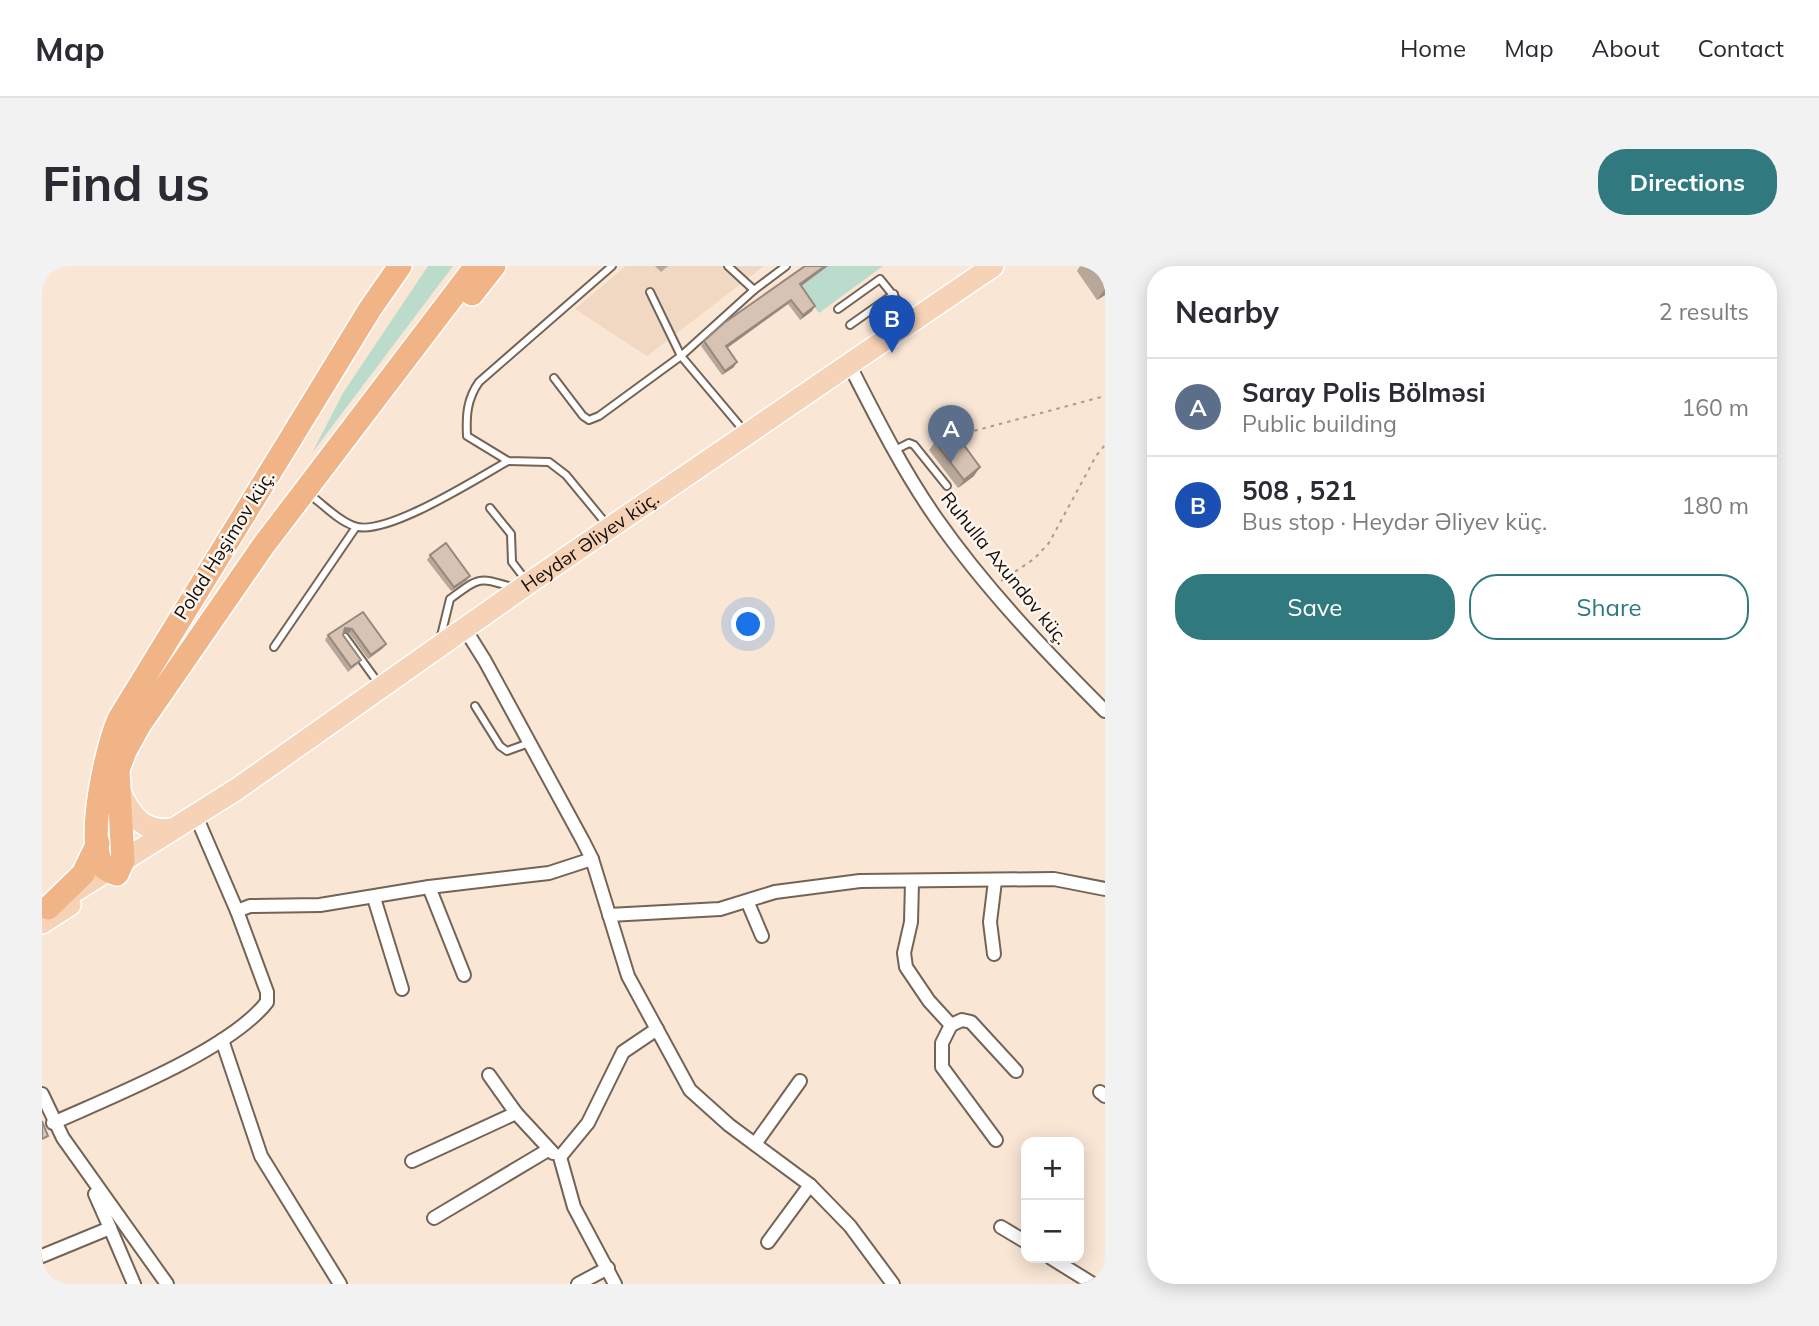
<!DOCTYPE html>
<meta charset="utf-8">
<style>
body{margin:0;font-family:Mulish,sans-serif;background:#f2f2f3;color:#2b2b33}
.controls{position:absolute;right:21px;bottom:21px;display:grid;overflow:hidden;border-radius:14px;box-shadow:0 4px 18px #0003}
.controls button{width:63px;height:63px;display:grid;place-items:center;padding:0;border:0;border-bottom:2px solid #e1e1e2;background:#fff;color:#2b2b33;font:35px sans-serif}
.you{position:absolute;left:707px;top:359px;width:24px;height:24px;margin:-18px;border:5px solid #fff;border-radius:50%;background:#1a73e8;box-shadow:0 0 0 10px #1a73e833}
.badge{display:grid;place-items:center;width:46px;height:46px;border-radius:50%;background:#30797f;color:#fff;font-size:23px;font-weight:700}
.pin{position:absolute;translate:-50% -58px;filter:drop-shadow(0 2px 4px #0008)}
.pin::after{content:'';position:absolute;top:37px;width:24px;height:21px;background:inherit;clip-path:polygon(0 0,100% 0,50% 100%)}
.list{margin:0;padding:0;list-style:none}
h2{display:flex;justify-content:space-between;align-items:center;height:91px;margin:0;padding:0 28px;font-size:30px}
h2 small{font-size:23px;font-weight:400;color:#7c7c81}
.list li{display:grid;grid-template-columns:46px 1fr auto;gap:21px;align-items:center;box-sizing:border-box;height:98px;padding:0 28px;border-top:2px solid #e1e1e2}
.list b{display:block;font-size:26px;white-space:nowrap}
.list p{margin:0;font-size:23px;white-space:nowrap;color:#7c7c81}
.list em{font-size:23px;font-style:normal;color:#7c7c81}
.actions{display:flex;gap:14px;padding:21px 28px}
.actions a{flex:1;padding:16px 0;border:2px solid #30797f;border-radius:28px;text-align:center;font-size:24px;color:#30797f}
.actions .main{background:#30797f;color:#fff}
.map{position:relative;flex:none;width:1063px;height:1018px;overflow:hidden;border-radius:28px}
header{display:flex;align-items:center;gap:42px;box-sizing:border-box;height:98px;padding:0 35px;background:#fff;border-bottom:2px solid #e1e1e2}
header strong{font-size:33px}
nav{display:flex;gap:38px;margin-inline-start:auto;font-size:24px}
.intro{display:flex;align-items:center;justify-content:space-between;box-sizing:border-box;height:168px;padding:0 42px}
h1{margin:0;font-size:49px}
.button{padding:18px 32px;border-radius:28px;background:#30797f;color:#fff;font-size:24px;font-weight:700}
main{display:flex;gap:42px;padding:0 42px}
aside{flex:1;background:#fff;border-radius:28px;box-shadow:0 4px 18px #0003}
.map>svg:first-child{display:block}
.built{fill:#f0d8c2}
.green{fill:#bbdccc}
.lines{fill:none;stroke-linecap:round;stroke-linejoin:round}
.lane-casing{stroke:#746456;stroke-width:10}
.street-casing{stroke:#746456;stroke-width:16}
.primary-casing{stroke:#fff;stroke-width:24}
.highway-casing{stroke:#fff;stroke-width:26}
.path{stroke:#ab9c8f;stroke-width:2;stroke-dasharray:3.5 5;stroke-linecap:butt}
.lane{stroke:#fff;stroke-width:6}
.street{stroke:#fff;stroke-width:12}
.primary{stroke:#f6d2b6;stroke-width:21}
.highway{stroke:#f0b486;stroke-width:23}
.wall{fill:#b8a89a}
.shaded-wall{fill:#96887d}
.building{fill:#d6c3b3;stroke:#96887d;stroke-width:2}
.labels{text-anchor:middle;stroke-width:5;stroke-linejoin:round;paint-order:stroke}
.street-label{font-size:19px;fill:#120c07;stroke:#fdf5ef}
</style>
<header>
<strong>Map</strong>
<nav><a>Home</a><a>Map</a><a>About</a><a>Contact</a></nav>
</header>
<div class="intro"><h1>Find us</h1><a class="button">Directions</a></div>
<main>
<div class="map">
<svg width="1063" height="1018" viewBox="0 0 1063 1018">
<rect width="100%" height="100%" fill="#f9e6d5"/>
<path class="built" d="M 584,0 L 722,0 L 605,90 L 533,43 Z"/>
<g class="green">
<path d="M 386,0 L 411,0 L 270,187 L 301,127 Z"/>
<path d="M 786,0 L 841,0 L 777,47 L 757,21 Z"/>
</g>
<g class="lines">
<g class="lane-casing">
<g id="lane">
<path d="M 686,0 L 712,24"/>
<path d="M 608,26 L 639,90 L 703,166"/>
<path d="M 796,43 L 838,13 L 868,50"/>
<path d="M 808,59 L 852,28"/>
<path d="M 512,112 L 541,150 L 547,154 L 557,150 L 639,90 L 712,24 L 744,0"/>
<path d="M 853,184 L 867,177 L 872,179 L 905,220"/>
<path d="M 272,232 C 284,241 297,255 312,260 C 342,272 436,212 466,195"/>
<path d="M 448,242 L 469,268 L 470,296 L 483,313"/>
<path d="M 566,260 L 524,209 L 507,196 L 466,195 L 425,170 C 424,149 425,133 437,116 L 570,0"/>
<path d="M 303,371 L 337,418"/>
<path d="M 398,374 L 408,333 C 439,310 436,311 473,322"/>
<path d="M 232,381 L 314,261"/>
<path d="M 433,440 L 458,480 L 465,485 L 487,477"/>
</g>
</g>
<g class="street-casing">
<g id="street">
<path d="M 807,98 C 834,151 860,203 894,252 C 943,322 1003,385 1063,445"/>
<path d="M 423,363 L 443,395 L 541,575 L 550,593 L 586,710 L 648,824 L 687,859 L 768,919 L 808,960 L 851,1018"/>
<path d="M 870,616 L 869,656 L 862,687 L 864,701 L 887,735 L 909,759 L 900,777 L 900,801 L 954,874"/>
<path d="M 387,621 L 422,709"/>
<path d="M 332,632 L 360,723"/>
<path d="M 706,637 L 720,670"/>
<path d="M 195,645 L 208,640 L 278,639 L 387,621 L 507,607 L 550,593"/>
<path d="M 567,649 L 678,643 L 733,626 L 818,615 L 1012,613 L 1063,623"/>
<path d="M 952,688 L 948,656 L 953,615"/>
<path d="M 909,759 L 920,754 L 929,756 L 974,805"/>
<path d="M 180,774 L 219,890 L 298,1018"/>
<path d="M 447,809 L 474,847 L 511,887"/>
<path d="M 1058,826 L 1063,830"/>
<path d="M 0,828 L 21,872 L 125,1018"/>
<path d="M 11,857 C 69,831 188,784 225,736 L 225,726 L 195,645 L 154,550"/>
<path d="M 713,878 L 758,815"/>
<path d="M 370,895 L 474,847"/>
<path d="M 392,952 L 506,884"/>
<path d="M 959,961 L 984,976"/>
<path d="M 68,962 L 92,1018"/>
<path d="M 726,976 L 768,919"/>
<path d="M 0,990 L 68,962 L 53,928"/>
<path d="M 1009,992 L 1051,1018"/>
<path d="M 536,1018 L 566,1002"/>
<path d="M 573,1018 L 532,941 L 518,891 L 546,857 L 581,786 L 615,763"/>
</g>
</g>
<g class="primary-casing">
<g id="primary">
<path d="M 77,524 C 89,550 101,567 131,563"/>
<path id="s1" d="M 25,630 L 195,523 L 487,317 L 951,0"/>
<path d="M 0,657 L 28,639"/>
</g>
</g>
<g class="highway-casing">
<g id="highway">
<path d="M 358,0 L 328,43 L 77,453 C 65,480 43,575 61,600 C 64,605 70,606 75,608 L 81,595 L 76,504 L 83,485 L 98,458 L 221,280 L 434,0"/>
<path d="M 430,28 L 452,0"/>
<path d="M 6,642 L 41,608 L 56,577"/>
</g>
</g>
<g class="path">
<path d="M 924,167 L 1063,130"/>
<path d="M 959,315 L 992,293 L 1007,277 L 1054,190 L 1063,179"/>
</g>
<use href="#lane" class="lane"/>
<use href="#street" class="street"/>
<use href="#primary" class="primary"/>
<use href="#highway" class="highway"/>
</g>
<g class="wall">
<path d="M 613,0 L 626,0 L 619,6 Z"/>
<path d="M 763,0 L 786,0 L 759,20 L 770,45 L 758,54 L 746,38 L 685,82 L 692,101 L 680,109 L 659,80 L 662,75 Z"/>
<path d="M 1038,0 L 1063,0 L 1063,29 L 1055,34 L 1035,5 Z"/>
<path d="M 893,176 L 932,210 L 916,222 L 887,184 Z"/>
<path d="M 388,289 L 425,314 L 409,325 L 385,294 Z"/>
<path d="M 321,346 L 341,382 L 326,393 L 307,367 L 302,366 L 301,369 L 319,394 L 316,398 L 306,406 L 283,374 L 286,369 Z"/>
</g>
<g class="shaded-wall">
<path d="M 783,0 L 786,0 L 755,23 L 758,18 Z"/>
<path d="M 1063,23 L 1063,29 L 1055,34 Z"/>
<path d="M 749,34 L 746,38 L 681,85 L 684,80 Z"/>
<path d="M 773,40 L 770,45 L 758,54 L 761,49 Z"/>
<path d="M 695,96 L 692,101 L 680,109 L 683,105 Z"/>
<path d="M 938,201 L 932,210 L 916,222 L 922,214 Z"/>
<path d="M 428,310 L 425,314 L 409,325 L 412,321 Z"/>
<path d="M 303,362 L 310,363 L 307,367 L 300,366 Z"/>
<path d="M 344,378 L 341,382 L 326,393 L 329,389 Z"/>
</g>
<g class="building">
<path d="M 763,0 L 783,0 L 758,18 L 773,40 L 761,49 L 749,34 L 684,80 L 695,96 L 683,105 L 662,75 L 682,57 Z"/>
<path d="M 1055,0 L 1063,0 L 1063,12 Z"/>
<path d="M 910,163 L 938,201 L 922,214 L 893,176 Z"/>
<path d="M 404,277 L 428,310 L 412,321 L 388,289 Z"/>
<path d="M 321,346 L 344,378 L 329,389 L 310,363 L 303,362 L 301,369 L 319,394 L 309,401 L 286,369 Z"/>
<path d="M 0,855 L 6,870 L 0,873 Z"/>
</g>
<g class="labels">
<g class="street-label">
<text dy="7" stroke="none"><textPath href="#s1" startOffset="632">Heydər Əliyev küç.</textPath></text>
<text transform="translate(182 279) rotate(-58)" y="7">Polad Həşimov küç.</text>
<text transform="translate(963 302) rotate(51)" y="7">Ruhulla Axundov küç.</text>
</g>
</g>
</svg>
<div class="controls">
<button>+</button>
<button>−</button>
</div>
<div class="you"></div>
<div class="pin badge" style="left:909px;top:197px;background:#5c6f8a">A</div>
<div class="pin badge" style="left:850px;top:87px;background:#1a4fb4">B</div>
</div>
<aside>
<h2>Nearby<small>2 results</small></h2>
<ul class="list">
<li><span class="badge" style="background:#5c6f8a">A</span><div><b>Saray Polis Bölməsi</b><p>Public building</p></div><em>160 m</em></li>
<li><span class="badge" style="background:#1a4fb4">B</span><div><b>508 , 521</b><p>Bus stop · Heydər Əliyev küç.</p></div><em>180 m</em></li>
</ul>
<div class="actions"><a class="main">Save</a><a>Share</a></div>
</aside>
</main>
